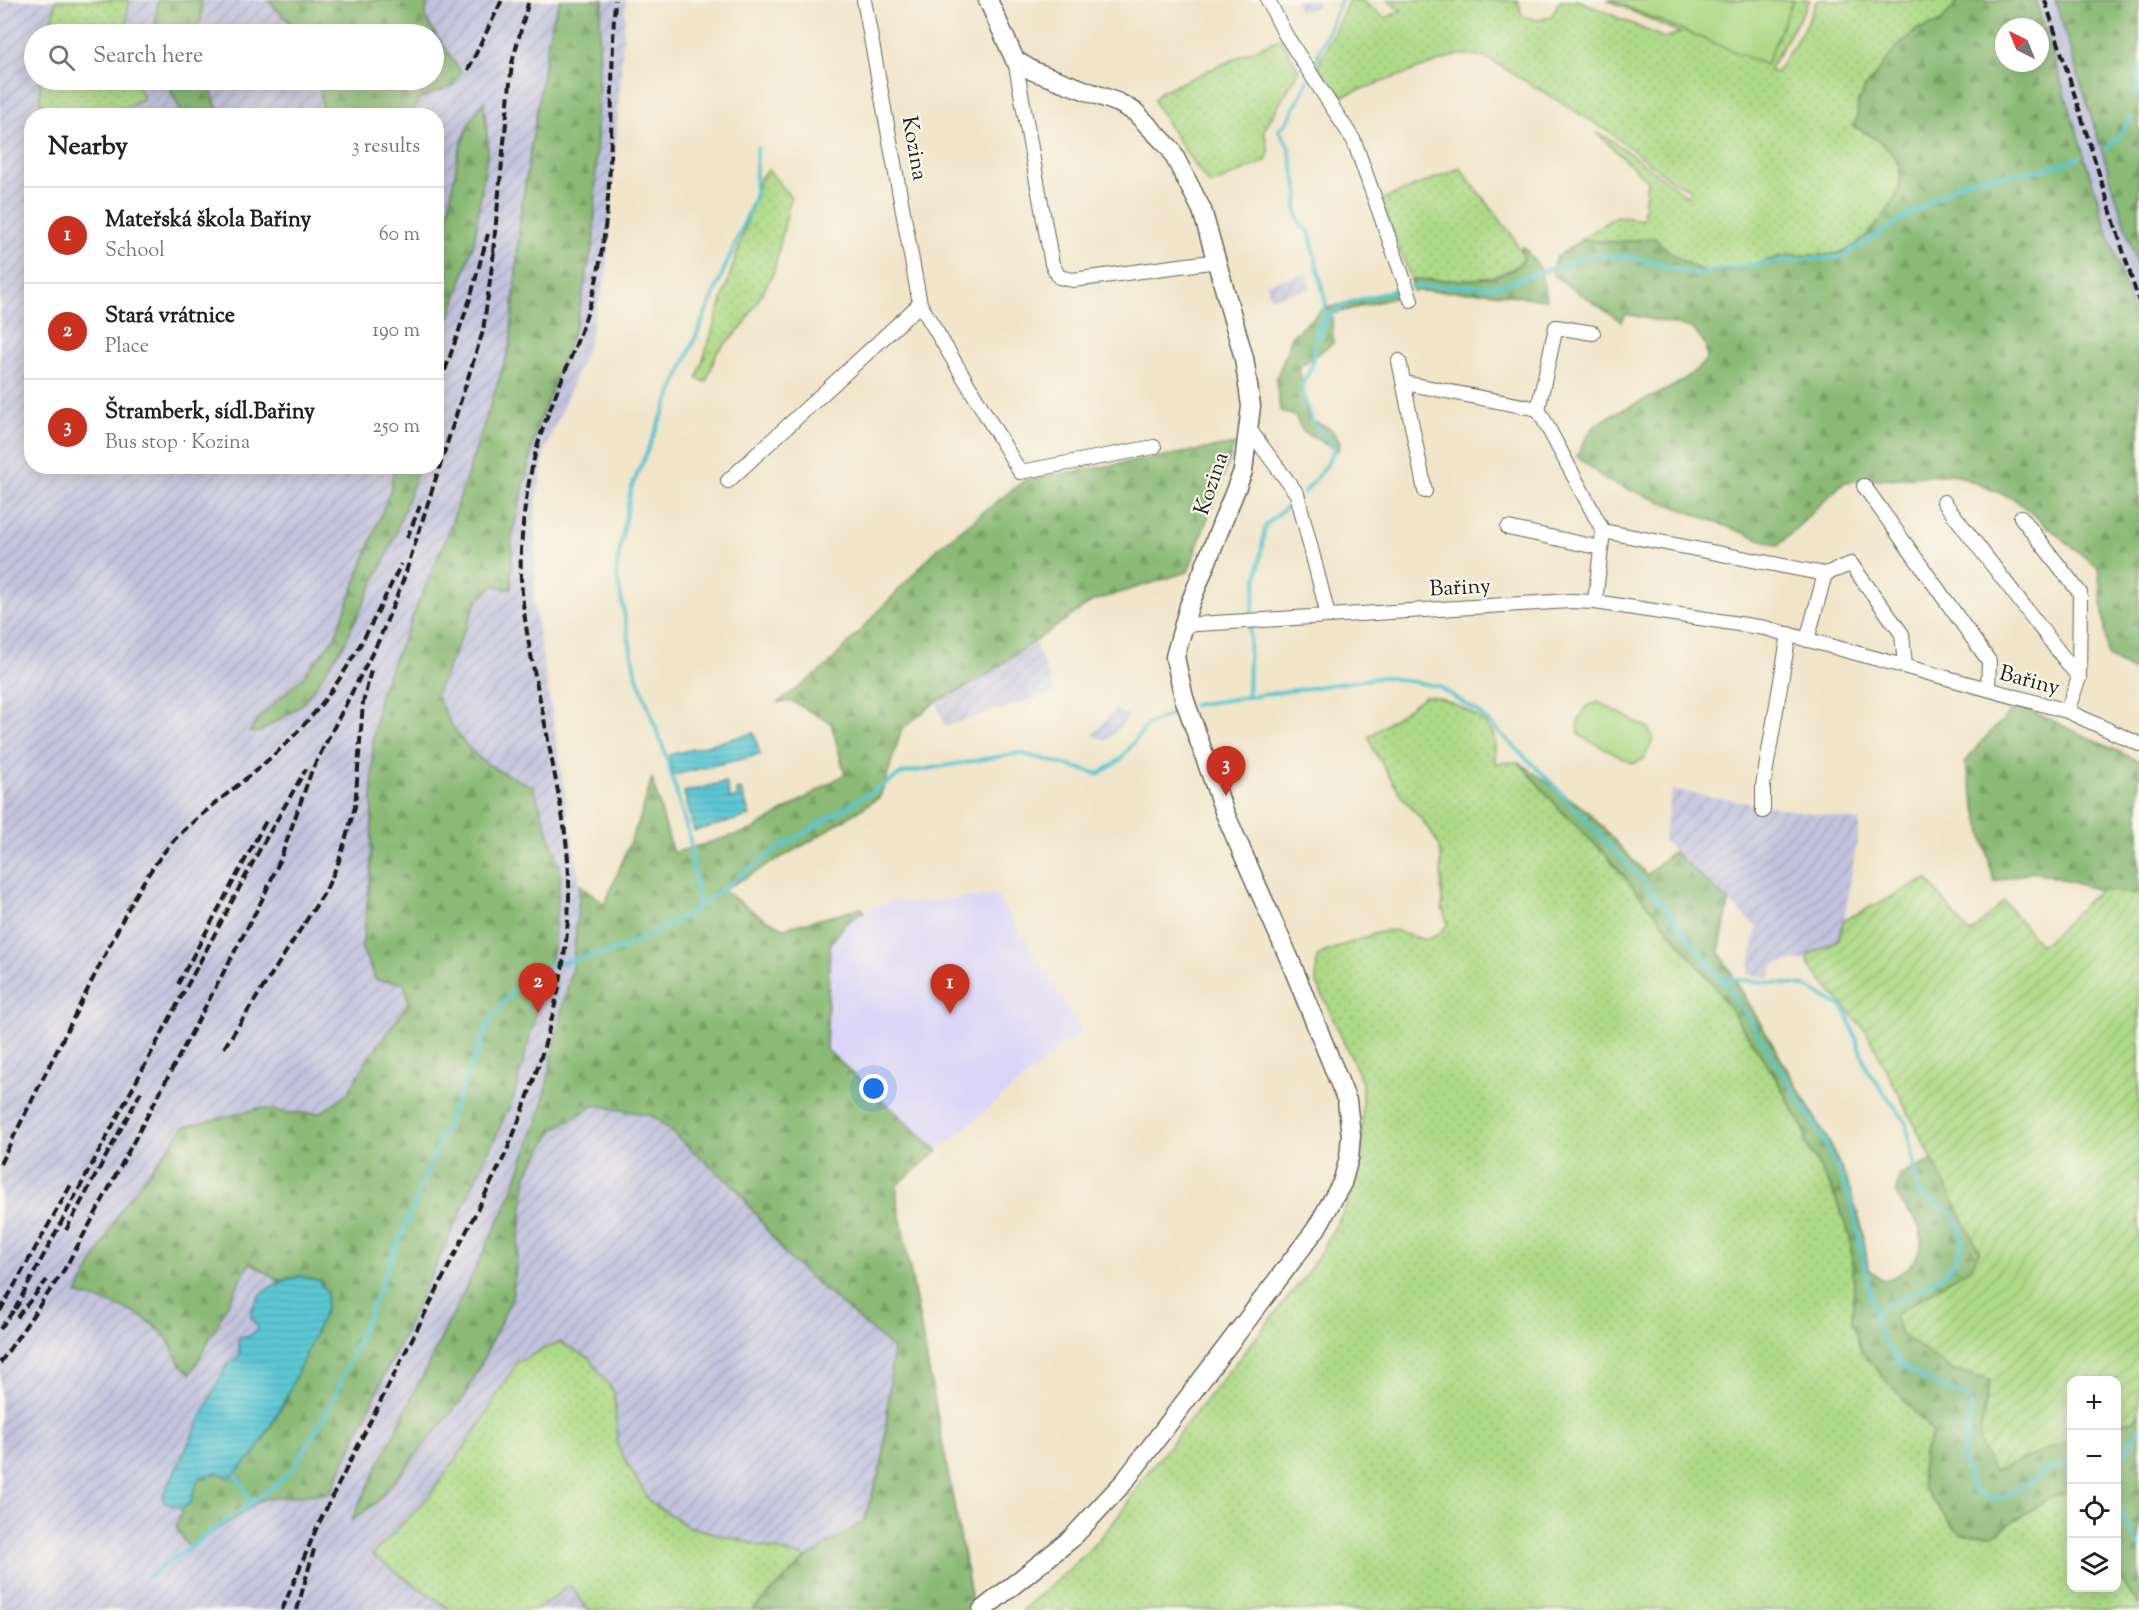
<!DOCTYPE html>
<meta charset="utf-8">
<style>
body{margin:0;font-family:"Sorts Mill Goudy",serif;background:#f2f2f2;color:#202124}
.controls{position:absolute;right:18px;bottom:18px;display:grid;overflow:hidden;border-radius:12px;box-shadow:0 3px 15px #0003}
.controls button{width:54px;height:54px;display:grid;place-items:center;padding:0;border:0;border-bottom:2px solid #e0e0e0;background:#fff;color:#202124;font:30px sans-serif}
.compass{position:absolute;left:1995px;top:18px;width:54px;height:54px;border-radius:50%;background:#fff;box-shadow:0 3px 15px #0003;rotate:317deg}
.you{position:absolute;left:874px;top:1089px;width:21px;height:21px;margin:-15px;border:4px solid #fff;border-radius:50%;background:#1a73e8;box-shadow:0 0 0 9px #1a73e833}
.badge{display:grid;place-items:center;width:39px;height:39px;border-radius:50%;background:#c8321e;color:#fff;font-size:20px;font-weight:700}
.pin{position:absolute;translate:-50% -50px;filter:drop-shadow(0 2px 3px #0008)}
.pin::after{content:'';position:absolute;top:32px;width:21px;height:18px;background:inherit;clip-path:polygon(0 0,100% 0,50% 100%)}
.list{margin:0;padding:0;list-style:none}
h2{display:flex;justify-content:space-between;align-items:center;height:78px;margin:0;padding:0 24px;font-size:26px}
h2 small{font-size:20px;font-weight:400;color:#757577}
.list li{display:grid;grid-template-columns:39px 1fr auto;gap:18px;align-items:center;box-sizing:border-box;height:96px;padding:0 24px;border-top:2px solid #e0e0e0}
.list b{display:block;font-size:22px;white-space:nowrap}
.list p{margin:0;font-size:20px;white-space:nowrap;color:#757577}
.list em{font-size:20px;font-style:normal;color:#757577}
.icon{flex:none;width:33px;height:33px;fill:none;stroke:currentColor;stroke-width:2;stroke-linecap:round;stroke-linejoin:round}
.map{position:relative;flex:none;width:2139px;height:1610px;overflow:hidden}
.search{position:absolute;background:#fff;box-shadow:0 3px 15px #0003;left:24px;top:24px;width:420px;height:66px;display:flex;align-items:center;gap:15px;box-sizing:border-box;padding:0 21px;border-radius:33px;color:#757577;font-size:22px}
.panel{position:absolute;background:#fff;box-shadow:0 3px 15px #0003;left:24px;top:108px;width:420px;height:366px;border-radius:24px}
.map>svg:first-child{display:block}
.built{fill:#dbd6f7}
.industrial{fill:url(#industrial-furrows);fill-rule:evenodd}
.railway{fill:#c1c2dd}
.grass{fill:url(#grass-dots);stroke:#657b52;stroke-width:1.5}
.forest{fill:url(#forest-firs);stroke:#536b48;stroke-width:1.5;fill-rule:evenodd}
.garden{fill:url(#garden-furrows);stroke:#657b52;stroke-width:1.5}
.pitch{fill:#aeda87;stroke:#657b52;stroke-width:1.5}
.water{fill:url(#water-rules);stroke:#3c7278;stroke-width:1.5}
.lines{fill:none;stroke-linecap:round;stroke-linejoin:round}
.stream{stroke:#5bc7d3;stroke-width:4}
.minor-casing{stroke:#676259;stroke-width:16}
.secondary-casing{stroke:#676259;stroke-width:21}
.minor{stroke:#fff;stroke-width:14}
.secondary{stroke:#fff;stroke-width:18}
.rail{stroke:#1c1c1c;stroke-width:4;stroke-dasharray:9 4.5;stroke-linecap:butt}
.labels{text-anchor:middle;stroke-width:4.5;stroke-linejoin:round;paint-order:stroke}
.street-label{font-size:22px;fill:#1c1c1c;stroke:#fbf7ec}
</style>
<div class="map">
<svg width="2139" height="1610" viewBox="0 0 2139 1610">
<defs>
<pattern id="industrial-furrows" width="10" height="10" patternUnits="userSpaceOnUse" patternTransform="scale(1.5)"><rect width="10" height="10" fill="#c1c2dd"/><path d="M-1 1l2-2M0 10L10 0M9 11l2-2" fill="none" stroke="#a5a6bd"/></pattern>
<pattern id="grass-dots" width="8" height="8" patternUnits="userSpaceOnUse" patternTransform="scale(1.5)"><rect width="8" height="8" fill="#aeda87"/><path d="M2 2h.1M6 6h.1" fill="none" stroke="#95ba74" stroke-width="1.8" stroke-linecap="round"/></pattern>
<pattern id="forest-firs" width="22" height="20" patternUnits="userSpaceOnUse" patternTransform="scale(1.5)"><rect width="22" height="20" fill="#8aba74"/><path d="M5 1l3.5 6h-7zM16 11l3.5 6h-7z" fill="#769f64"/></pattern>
<pattern id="garden-furrows" width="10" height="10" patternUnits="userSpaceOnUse" patternTransform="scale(1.5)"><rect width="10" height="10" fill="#aeda87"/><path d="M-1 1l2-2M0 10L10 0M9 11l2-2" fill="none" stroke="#95ba74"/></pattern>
<pattern id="water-rules" width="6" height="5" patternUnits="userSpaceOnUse" patternTransform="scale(1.5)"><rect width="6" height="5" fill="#5bc7d3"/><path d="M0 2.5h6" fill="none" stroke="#4faab5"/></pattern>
</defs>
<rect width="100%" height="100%" fill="#fbf7ec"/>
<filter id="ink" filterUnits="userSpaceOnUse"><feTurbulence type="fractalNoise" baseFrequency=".0167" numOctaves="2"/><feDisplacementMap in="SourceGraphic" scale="12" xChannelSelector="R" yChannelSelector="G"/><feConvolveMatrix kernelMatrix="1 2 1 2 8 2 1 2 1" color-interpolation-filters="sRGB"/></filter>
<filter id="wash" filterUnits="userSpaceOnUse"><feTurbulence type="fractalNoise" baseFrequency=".008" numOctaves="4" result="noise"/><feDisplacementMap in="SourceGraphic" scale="24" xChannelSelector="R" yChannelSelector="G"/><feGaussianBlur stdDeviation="1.35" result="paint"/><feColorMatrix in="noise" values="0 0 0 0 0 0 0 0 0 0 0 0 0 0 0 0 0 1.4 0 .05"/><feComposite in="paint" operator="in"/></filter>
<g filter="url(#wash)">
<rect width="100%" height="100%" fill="#f1e5c9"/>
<path class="built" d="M 996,895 L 1082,1030 L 938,1151 L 826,1049 L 830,945 L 845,924 L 864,911 L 898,899 L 911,903 Z"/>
<g class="industrial">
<path d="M 0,0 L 626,0 L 607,268 L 588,346 L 544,453 L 536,507 L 534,605 L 580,885 L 573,965 L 560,1017 L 830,989 L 826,1049 L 881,1098 L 898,1192 L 897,1199 L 972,1593 L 952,1610 L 0,1610 ZM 34,34 L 434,34 L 434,80 L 34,80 ZM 32,116 L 436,116 L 436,466 L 32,466 Z"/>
<path d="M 1296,0 L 1317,0 L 1318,7 L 1299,12 Z"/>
<path d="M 1307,274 L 1310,289 L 1270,298 L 1267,283 Z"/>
<path d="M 1034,640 L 1055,692 L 945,726 L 936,702 L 977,681 Z"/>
<path d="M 1114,709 L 1128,715 L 1121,727 L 1106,741 L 1093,735 Z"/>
<path d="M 1672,790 L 1860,821 L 1844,920 L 1838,940 L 1809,954 L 1808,960 L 1786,961 L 1773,965 L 1771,978 L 1748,975 L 1757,927 L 1663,840 Z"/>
</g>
<path class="railway" d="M 2036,0 L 2055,0 L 2100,143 L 2139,270 L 2139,333 Z"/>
<g class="grass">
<path d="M 56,0 L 129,0 L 125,34 L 49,34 Z"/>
<path d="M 1349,0 L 1361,0 L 1385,18 L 1401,11 L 1387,0 L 1518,0 L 1522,16 L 1538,20 L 1551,17 L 1560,0 L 1578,0 L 1664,38 L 1680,33 L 1607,0 L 1810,0 L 1769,70 L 1776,73 L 1807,24 L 1817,0 L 1958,0 L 1941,22 L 1918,29 L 1895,49 L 1858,101 L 1857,119 L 1853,126 C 1905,151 1917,179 1876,225 C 1868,234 1857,247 1845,251 C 1836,255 1716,274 1709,272 C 1687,268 1670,252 1655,239 L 1616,242 L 1581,240 L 1616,216 L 1643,220 L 1647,180 L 1597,133 L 1610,139 L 1688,197 L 1690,189 L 1674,182 L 1608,131 L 1489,59 L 1474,55 L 1457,55 L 1343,96 L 1331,87 L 1318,66 Z"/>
<path d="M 1281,38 L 1299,71 L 1264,130 L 1269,152 L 1266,161 L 1211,185 C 1203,180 1157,109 1154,100 L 1160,92 Z"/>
<path d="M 40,80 L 136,80 L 143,99 L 109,115 L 54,115 L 41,112 Z"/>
<path d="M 1460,168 L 1512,235 L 1524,258 C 1504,287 1442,279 1411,279 L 1382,204 L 1383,199 Z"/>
<path d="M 768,170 L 791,197 L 773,274 L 744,325 L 717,352 L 706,382 L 697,379 L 761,177 Z"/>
<path d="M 1425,696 C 1442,695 1486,717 1493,734 C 1496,742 1495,755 1495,763 L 1519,762 L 1561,811 L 1605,854 L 1660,919 L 1713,984 L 1773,1073 L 1805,1132 L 1806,1144 L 1832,1189 L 1850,1237 L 1854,1284 L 1852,1320 L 1861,1351 L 1933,1433 L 1924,1452 L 1923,1488 L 1954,1528 L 1963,1535 L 1998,1532 L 2046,1500 L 2071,1490 L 2072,1588 L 2116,1588 L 2117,1558 C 2119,1576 2127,1592 2139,1605 L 2139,1610 L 1022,1610 C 1066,1574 1113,1533 1140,1482 L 1307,1274 L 1340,1219 L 1355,1185 L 1362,1161 L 1362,1082 L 1316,981 L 1317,958 L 1323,953 C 1343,946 1364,936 1385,931 C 1408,925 1422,957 1448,924 L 1442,908 L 1441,856 L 1438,843 L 1423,821 L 1402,797 L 1374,751 L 1369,737 Z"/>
<path d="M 559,1342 L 588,1357 L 614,1392 L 618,1447 L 649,1501 L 687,1526 L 806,1558 L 753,1610 L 588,1610 L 570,1585 L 537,1610 L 451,1610 L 372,1555 L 430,1495 L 476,1431 L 517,1362 Z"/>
</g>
<g class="forest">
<path d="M 158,0 L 201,0 L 202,17 L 194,34 L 154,34 Z"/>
<path d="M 268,0 L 427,0 L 425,18 L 461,72 L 453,86 L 418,99 L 413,115 L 323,115 L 319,80 L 434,80 L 434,34 L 300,34 Z"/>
<path d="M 560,0 L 604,0 L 600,18 L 594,238 L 576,325 L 537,428 L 512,537 L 511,589 L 494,586 L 479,597 L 436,695 C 462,749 477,764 533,786 L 561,870 L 553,949 L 514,1097 L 330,1493 L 263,1499 L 189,1548 L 176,1527 L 182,1509 L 190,1503 L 199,1478 L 237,1468 L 254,1455 L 288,1396 L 300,1276 L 279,1281 L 250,1262 L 191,1374 C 176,1362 177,1355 168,1340 C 148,1311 108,1303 77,1294 L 122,1207 L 184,1127 L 261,1108 L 290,1113 L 320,1113 L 348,1093 L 367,1060 L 409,1003 L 404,983 L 376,980 L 362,949 L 371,871 L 373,740 L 380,693 L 447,536 L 510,346 L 521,210 L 550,29 Z"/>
<path d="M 1958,0 L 2036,0 L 2139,333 L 2139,674 L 2108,657 L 2098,568 L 2014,499 L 1954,474 L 1844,482 L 1778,546 L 1607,481 L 1577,456 C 1582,447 1588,431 1596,425 C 1634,398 1671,398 1707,359 L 1705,344 L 1692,328 L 1626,314 L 1622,322 L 1554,276 L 1552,268 L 1557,257 L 1581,240 L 1616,242 L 1655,238 C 1670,253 1687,267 1708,272 C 1728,277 1763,260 1783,256 C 1803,252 1829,259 1847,250 C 1860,244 1870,231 1880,220 C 1919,176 1899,148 1853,126 L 1857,119 L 1858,101 L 1865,88 L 1895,49 L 1918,29 L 1941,22 ZM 2004,27 L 2040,27 L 2040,63 L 2004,63 Z"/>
<path d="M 2055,0 L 2139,0 L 2139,270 Z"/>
<path d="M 165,80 L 208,80 L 219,115 L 183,115 Z"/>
<path d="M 484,101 L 488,147 L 474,242 L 437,357 L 437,260 L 443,245 L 458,154 L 469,123 Z"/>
<path d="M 1524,247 L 1540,268 L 1547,300 L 1486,292 L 1413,291 L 1411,280 C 1442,279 1504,287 1524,259 L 1521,248 Z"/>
<path d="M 1397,291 L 1400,296 L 1332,314 L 1333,343 L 1299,367 L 1308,419 L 1331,429 L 1340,443 L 1338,451 L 1303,432 L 1295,416 L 1280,411 L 1276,380 L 1292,336 L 1323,309 Z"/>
<path d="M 1235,444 L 1188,572 L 1093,601 L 977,681 L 936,702 L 902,729 L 880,797 L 809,842 L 723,890 L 763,918 L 784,928 L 862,908 L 864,911 L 845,924 L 830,945 L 826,1049 L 938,1151 L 897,1185 L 897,1199 L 973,1607 L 969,1610 L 753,1610 L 806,1558 L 864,1521 L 883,1459 L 893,1349 L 788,1258 L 737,1189 L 653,1116 L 595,1105 L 554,1129 L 527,1173 L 512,1298 L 466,1395 L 376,1503 L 351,1521 L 508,1202 L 542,1108 L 560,1017 L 573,965 L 580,885 L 605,904 L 640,818 L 652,778 L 673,853 L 752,830 L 845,774 L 831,723 L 793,702 L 779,702 L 827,666 L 939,547 L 1025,480 Z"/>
<path d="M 394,467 L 419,467 L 392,544 L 344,644 L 303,704 L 260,732 L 249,732 L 262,715 L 302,678 L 335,637 L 391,488 Z"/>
<path d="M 2018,705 L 2139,761 L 2139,894 L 2099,890 L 2032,871 L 1994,882 L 1965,763 L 1979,744 Z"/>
<path d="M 1519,762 L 1586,810 L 1647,875 L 1673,851 L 1729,902 L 1719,952 L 1828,1140 L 1847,1181 L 1862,1227 L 1868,1268 L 1883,1280 C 1907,1275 1930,1251 1918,1225 C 1914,1215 1903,1208 1898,1198 C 1895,1191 1897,1183 1900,1175 L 1934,1160 L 1980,1252 L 1971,1267 L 1895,1315 L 1952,1368 L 1990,1380 L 1979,1442 L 1994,1471 L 2071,1440 L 2071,1490 L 2046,1500 L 1993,1535 L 1963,1535 L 1954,1528 L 1923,1488 L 1921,1471 L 1924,1452 L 1933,1433 L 1861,1351 L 1852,1320 L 1854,1284 L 1850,1237 L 1832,1189 L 1806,1144 L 1805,1132 L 1773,1073 L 1713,984 L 1660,919 L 1605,854 L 1561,811 Z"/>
<path d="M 2139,1412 L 2139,1605 C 2127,1592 2119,1576 2117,1558 L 2116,1424 L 2134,1419 Z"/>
</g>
<path class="garden" d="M 1927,879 L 1970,934 L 2004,901 L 2039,944 L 2046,943 L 2099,890 L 2139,894 L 2139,1412 L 2134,1419 L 2117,1424 L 2116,1380 L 2072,1380 L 2071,1440 L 1994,1471 L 1979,1442 L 1990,1380 L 1952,1369 L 1901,1334 L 1895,1315 L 1971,1267 L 1980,1252 L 1866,1031 L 1809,966 L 1808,955 L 1838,940 L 1844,920 Z"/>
<g class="pitch">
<path d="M 1610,0 L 1793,0 L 1766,65 Z"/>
<path d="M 1598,702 L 1648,728 L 1653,739 L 1644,759 L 1633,764 L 1579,735 L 1578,723 L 1585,707 Z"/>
</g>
<g class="water">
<path d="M 754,733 L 760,755 L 673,775 L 669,755 Z"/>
<path d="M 726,782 L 730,799 L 738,797 L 736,790 L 741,789 L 750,816 L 694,831 L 684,792 Z"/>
<path d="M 300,1276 L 319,1281 L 327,1292 L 326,1309 L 287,1396 L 254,1455 L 230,1478 L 217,1472 L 199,1478 L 190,1503 L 182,1509 L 165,1503 L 162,1498 L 226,1366 L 238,1357 L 240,1351 L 238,1344 L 240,1337 L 250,1336 L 258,1327 L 251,1317 C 253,1292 278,1281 300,1276 Z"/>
</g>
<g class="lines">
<g class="stream">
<path d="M 1312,70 L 1341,0"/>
<path d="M 1308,80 L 1288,121 L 1279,130 L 1288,145 L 1299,195 L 1296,207 L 1300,225 L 1309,231 L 1326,303 L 1313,351"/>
<path d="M 2136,98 L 2139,66"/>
<path d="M 2107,149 L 2128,125 L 2130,118"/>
<path d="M 1411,287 L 1499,286 L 1592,255 L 1632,257 L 1693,274 L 1766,263 L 1841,257 L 1966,180 L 2042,170 L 2079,158"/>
<path d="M 1318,339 L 1330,314 L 1348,303 L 1403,288"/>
<path d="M 1304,493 L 1326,466 L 1335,448 L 1313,423 L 1301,387 L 1312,365 L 1314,349"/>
<path d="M 1251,617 L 1265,526 L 1294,500"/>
<path d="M 1248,696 L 1250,624"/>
<path d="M 1193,705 L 1384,677 L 1438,686 L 1479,713 L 1546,777 L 1646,885 L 1732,992 L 1822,1136 L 1852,1202 L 1874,1312 L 1882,1340 L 1898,1360 L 1921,1378 L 1968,1397 L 1972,1407 L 1962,1459 L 1973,1489 L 1987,1498 L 2005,1497 L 2054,1467 L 2072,1461"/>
<path d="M 699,907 L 689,835 L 664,750 L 635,671 L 616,571 L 631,489 L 755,197 L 757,148"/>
<path d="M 1721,978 L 1805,986 L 1841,1006 L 1847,1014 L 1868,1071 L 1906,1122 L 1919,1194 C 1930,1201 1942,1205 1951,1213 C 1957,1219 1960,1226 1961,1234 C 1970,1273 1902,1299 1874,1312"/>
<path d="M 2116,1469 L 2139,1428"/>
<path d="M 236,1475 L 252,1503"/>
<path d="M 2116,1486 L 2121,1516 L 2139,1546"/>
<path d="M 148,1577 L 276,1485 L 294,1467 L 331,1405 L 491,1019 L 523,978 L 549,965 L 620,949 L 668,926 L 699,907 L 773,852 L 903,773 L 1020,753 L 1099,774 L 1121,759 L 1147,725 L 1183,709"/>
</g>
</g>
</g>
<g filter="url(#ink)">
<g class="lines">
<g class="minor-casing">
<g id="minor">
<path d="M 864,0 L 920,304 L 1020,472 L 1154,447"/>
<path d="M 1268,0 L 1285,34 L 1354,141 L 1411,300"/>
<path d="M 1015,60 L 1052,264 L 1059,277 L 1073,280 L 1218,261"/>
<path d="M 1593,333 L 1556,327 L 1538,409 L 1603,531 L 1595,602"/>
<path d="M 1399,361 L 1425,491"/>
<path d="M 1405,383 L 1538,409"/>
<path d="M 1249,429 L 1297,494 L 1328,615"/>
<path d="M 728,481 L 920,304"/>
<path d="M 1864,486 L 1989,661 L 1988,689"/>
<path d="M 1944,502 L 2079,678 L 2067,711"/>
<path d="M 2021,517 L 2080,593 L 2079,678"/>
<path d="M 1508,528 L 1601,548"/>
<path d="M 1603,531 L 1825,574 L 1851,564 L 1902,634 L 1905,666"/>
<path d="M 1182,625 L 1570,601 L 1595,602 L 1765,628 L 2067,711 L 2139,744"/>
<path d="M 1807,640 L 1825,574"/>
<path d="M 1763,811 L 1763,786 L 1789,634"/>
</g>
</g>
<g class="secondary-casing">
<path id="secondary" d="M 982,1610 L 1071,1539 L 1124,1482 L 1316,1229 L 1342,1183 L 1349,1158 L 1351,1135 L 1347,1101 L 1289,958 L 1224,811 L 1184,698 L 1175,657 L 1189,606 L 1243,471 L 1251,406 L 1244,358 L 1202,210 L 1170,148 L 1135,112 L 1119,103 L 1033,71 L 1015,60 L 988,0"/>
</g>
<use href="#minor" class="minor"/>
<use href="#secondary" class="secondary"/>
<g class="rail">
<path d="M 2045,0 L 2139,302"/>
<path d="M 468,70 L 502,0"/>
<path d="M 493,252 L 512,63 L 529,0"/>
<path d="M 436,396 L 470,299 L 488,234"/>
<path d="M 407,538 L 420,506"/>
<path d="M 178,984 L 266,821"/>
<path d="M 224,1048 L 326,890 L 339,861 L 355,807 L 363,703 L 372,666"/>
<path d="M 0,1164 L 134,897 C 147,876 160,855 177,837 C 216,799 264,769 301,728 C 346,680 373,622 401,564"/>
<path d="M 66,1230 L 142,1090"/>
<path d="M 15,1309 L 260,849 L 306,769"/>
<path d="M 0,1311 L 72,1183"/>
<path d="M 17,1317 L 47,1280"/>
<path d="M 0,1329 L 19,1303"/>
<path d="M 0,1363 L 64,1270 L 92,1220 L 262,900 L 280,860 L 312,770 L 379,640 L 403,581 L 483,331 L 495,244"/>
<path d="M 282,1610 L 317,1527 L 505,1155 C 541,1069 571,974 569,879 C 568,834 557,789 549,745 C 538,684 518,613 521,551 C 523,512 529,472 541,434 C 559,380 587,329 598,272 C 616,183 609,90 615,0"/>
<path d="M 297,1610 L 315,1546"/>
</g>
</g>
</g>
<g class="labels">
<g class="street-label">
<text transform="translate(916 148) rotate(80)" y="8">Kozina</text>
<text transform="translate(1210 483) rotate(-71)" y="8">Kozina</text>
<text transform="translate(1460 586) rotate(-3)" y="8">Bařiny</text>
<text transform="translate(2030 679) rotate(15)" y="8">Bařiny</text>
</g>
</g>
</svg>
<div class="controls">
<button>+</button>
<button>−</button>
<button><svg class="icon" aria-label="locate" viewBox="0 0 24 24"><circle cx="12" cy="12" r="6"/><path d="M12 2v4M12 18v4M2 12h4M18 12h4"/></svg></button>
<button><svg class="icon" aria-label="layers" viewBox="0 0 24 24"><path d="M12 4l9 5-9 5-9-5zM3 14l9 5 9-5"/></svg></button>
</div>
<svg class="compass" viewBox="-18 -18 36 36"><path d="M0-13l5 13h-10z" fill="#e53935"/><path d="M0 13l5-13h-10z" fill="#757577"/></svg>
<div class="you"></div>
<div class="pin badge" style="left:950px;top:1014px">1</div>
<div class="pin badge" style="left:538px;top:1013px">2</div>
<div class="pin badge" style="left:1226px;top:796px">3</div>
<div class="search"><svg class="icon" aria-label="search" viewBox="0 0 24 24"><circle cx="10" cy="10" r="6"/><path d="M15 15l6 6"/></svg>Search here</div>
<section class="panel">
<h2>Nearby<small>3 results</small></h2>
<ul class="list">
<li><span class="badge">1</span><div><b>Mateřská škola Bařiny</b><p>School</p></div><em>60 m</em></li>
<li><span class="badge">2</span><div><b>Stará vrátnice</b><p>Place</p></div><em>190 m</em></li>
<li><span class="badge">3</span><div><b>Štramberk, sídl.Bařiny</b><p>Bus stop · Kozina</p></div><em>250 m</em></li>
</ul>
</section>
</div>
